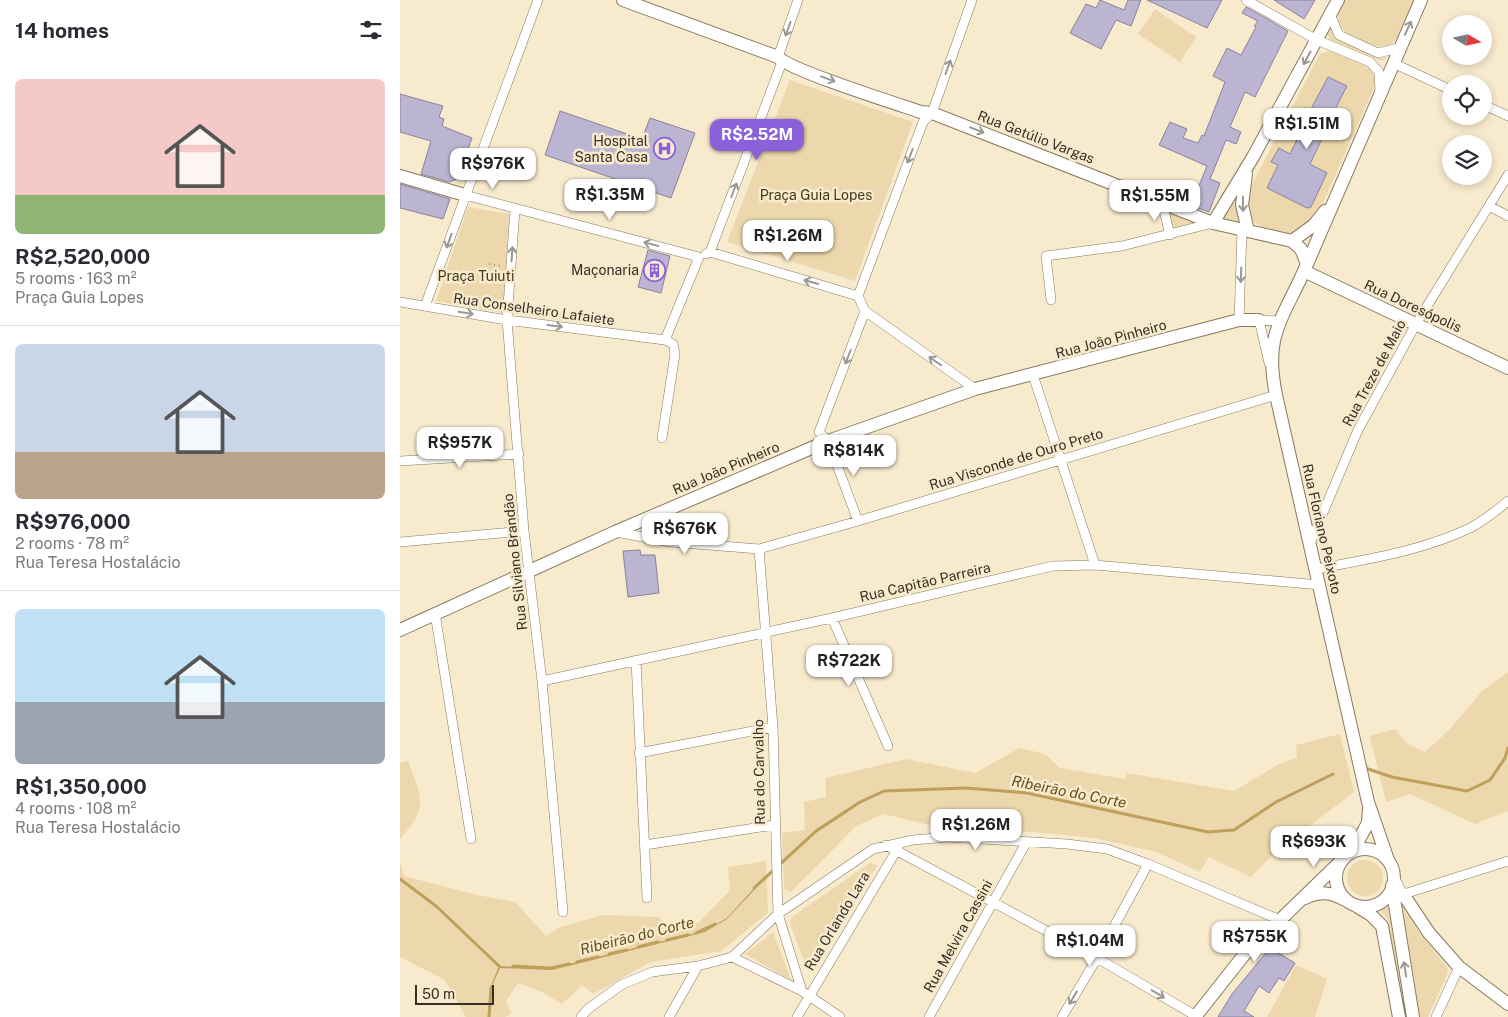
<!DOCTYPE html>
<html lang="en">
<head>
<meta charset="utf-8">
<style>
  body { margin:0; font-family:"Public Sans",sans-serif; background:#f2f2f3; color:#2b2b33; height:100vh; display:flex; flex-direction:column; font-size:19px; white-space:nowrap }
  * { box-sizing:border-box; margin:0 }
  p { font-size:16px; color:#7c7c81 }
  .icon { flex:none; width:28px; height:28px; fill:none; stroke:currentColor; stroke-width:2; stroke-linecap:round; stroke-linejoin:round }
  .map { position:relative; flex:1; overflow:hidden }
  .side { display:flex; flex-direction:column; background:#fff; width:400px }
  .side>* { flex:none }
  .needle { width:32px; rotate:99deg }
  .tools { position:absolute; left:1042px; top:15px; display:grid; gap:10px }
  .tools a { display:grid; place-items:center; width:50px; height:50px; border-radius:50%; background:#fff; box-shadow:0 2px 8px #0003; font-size:25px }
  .scale { position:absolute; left:15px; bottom:12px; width:79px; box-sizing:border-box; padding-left:5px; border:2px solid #353025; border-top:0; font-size:14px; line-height:18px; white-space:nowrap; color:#353025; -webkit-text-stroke:4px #f8eacd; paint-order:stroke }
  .price { position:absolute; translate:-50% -42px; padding:0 11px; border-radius:10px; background:#fff; color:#222; font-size:16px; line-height:32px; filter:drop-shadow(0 1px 2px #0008) }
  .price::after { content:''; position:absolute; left:50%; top:30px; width:15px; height:11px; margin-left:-8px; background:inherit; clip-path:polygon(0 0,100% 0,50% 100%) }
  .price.on { background:#8a61db; color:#fff }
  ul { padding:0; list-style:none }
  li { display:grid; align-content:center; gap:10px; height:265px; padding:0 15px }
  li+li { border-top:1px solid #e1e1e2 }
  li span { display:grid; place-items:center; height:155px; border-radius:8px; color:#555 }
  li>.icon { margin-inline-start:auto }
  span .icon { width:90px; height:90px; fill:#fffc; stroke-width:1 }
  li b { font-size:21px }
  h2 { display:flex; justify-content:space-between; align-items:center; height:60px; padding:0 15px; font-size:21px }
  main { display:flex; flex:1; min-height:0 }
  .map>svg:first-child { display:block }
  .green { fill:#ecd8ac }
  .water { fill:#be9f5c }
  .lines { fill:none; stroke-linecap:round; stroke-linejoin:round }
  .stream { stroke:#be9f5c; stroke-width:3 }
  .building { fill:#bcb5d2; stroke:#89829e }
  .street-casing { stroke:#867a5f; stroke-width:10 }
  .secondary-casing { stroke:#867a5f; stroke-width:14 }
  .path { stroke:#9d937e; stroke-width:2; stroke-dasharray:1 4; stroke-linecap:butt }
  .street { stroke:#fff; stroke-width:9 }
  .secondary { stroke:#fff; stroke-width:12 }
  .oneway { stroke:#9a9892 }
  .labels { text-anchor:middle; stroke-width:5; stroke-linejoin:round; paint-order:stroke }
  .street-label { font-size:14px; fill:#353025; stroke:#f8eacd }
  .poi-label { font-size:14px; fill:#353025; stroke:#f8eacd; text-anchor:end }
  .park-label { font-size:14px; fill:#46381a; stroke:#f8eacd }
  .water-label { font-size:15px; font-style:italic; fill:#65501c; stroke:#f8eacd }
</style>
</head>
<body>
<main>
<section class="side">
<h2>14 homes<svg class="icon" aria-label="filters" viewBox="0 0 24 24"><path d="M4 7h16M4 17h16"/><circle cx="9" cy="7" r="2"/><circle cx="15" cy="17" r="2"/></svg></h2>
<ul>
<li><span style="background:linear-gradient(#f6c9c9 75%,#8fb573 0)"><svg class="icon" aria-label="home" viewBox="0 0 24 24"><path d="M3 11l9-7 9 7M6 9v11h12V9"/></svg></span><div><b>R$2,520,000</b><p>5 rooms · 163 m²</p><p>Praça Guia Lopes</p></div></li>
<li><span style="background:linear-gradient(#c9d6e8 70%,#b9a48a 0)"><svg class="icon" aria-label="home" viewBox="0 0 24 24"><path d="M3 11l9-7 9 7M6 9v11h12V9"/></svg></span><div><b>R$976,000</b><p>2 rooms · 78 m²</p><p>Rua Teresa Hostalácio</p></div></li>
<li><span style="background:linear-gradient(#bfe0f5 60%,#9aa5b1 0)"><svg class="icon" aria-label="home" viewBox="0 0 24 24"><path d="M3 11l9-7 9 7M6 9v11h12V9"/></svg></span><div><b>R$1,350,000</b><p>4 rooms · 108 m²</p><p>Rua Teresa Hostalácio</p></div></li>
</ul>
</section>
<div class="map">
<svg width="1108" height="1017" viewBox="0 0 1108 1017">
  <rect width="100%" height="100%" fill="#f8eacd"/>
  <!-- green -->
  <path class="green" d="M946,0H1016L1000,35L989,47C978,48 947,38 941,27C939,24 939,19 938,15Z
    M755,9L796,37L780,62L738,34Z
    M931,28L936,38L980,57L987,58L981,61L930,40L925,31Z
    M930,51C948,58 974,62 976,83L916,219L894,234C858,229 838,224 853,182L920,54Z
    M390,80L513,122L455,281L327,242Z
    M839,189L842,223L824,219L825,213Z
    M68,207L109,214L103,313L36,301Z
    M768,210L794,219L796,225L772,231Z
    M1108,672V811L1075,824L1010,794L986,802L970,736L995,729L1006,743L1025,752L1050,729L1082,691Z
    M940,734L954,792L875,852L851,877L809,857L800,872L756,852L695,838L633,832L550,830L484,814L456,826L391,892L384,889L382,833L405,830L404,802L426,797V778L506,759L575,773L620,748L645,754L660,768L725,779L727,773L834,791L881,763L897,758L896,745Z
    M8,761C22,799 29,807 0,839V763Z
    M947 878a18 18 0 1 1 36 0a18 18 0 1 1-36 0Z
    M0,861L4,876L77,895L115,902L146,936L160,927L204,915L258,917L274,929L298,923L330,890L328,867L366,861L368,913L321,951L251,962L193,994L182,985L162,1004L142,992L118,983L106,1001L111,1013L105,1017H66L45,980L0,957Z
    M471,862L477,866L414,971H408L390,924L392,917Z
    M1002,905L1018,931L1048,969L1047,975L1028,1017H1020Z
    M988,907L1007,1017H1005L988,920L980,909Z
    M373,932L391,980L345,954Z
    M896,965L927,979L915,1017H867Z"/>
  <!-- water -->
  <path class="water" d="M1108,748L1106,758L1091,781L1067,792L992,777L969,767L942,770L876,802L834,830L808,833L627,793L566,788L484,792L461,803L417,832L357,887L327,919L305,932L152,970L100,968L91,988L89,1017L90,988L99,966L36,906L0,879L36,906L99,966L152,968L304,931L327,918L356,886L416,831L460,802L484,791L566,788L627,793L808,832L834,830L876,802L942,770L969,767L992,777L1067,791L1090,780L1105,758Z"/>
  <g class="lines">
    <!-- stream -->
    <path class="stream" d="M965,768L992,777L1067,791L1090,780L1105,758L1108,748
      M0,879L36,906L99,966
      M354,888L416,831L460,802L484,791L566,788L627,793L808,832L834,830L876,802L933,774
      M296,933L315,924
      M267,940L288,935
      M238,947L258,942
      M209,954L227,950
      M177,962L198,957
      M113,966L151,968L169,964
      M89,1017L91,988"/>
  </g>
  <!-- building -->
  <path class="building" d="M700,0L724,10L728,0H741L731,26L716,20L701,49L670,33L686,4L696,8Z
    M747,0H822L807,28Z
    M874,0H915L904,19Z
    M846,7L888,31L855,97L845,92L830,127L841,132L836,144L826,140L810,179L820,183L809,212L784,203L789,191L796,193L807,166L759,145L770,122L787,129L783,138L798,143L802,135L804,136L825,82L813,76L827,48L841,55L856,27L854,26L858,21L842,13Z
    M928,77L947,86L930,119L936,122L938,130L931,132L926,130L910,164L927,173L911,207L907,208L867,188L878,165L871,162L879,148L890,154L906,121L901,118L899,110L905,108L910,111Z
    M0,94L43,106L39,117L44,119L42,126L72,138L57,179L49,182L21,174L31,141L0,132Z
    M160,111L242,139L250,118L295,133L271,198L145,155Z
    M0,184L50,199L43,219L0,208Z
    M248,250L270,256L261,293L238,287Z
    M240,550L241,555H255L259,593L228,597L223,551Z
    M870,948L895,963L884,981L879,978L869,993L859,986L844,1011L854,1017H818L832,994Z"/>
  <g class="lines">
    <defs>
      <path id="street" d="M846,0L917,40L970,62L979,72L980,91
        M930,14L939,35L978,53L999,48
        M378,57L398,0
        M993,63L1051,90
        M1084,105L1108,116
        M65,195L299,257
        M762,203L770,235
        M1089,206L1108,216
        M115,209L107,320L124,531L142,681L163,912
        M310,252L382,62
        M306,254L310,252L458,296
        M458,296L523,122L532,113L572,0
        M458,296L465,311L575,389
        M651,300L646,256L722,246L813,223
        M0,302L107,320L265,340L273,344L275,354L262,438
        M25,306L138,0
        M839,320L842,230
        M265,340L299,257
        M869,363L859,320L879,321
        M633,375L695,565
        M0,461L119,454
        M458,521L428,441L419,432L465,311
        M215,532L271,542L359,549L458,521L876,395
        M911,541L958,430L1016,324L1108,175
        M0,542L124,531
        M359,549L373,727L378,914L402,991
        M917,569C968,559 1022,551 1070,528C1083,521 1096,511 1108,501
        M35,613L71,839
        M432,618L488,746
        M236,660L247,898
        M142,681L432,618L653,566L695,565L920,585
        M239,753L373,727
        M245,845L374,825
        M486,845L697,958L796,1016
        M994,877L1003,894
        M982,901L1108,861
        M332,957L402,991L440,1017
        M181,1017L188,1009L221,985L252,972L298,966L332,957L378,914L473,849L513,840L548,837L667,844L707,849L748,864L880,920
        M269,1017L298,966
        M397,1017L498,848
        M529,1017L626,843
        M662,1017L697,958L748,864
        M1036,1017L1059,967"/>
      <path id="secondary" d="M223,0L378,57C389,70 497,104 521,112L532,113L813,223L848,231
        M846,174L842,205L848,231L892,241L901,249L907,264
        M0,176L65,195
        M813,223L853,157L938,0
        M892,241L914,225L925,211
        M904,271L1108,368
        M0,630L215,532L428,441L575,389L839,320H859
        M936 878a29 29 0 1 1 58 0a29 29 0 1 1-58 0Z
        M952,852L968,823L969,808
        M988,860L968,802L876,395C864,336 881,322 904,271L1021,0
        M992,886L1013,1017
        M1003,894L1029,933L1059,967L1108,1004
        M905,898C920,891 931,892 945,900
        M958,907L971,915L982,926L999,1017
        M795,1017L844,955L944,858"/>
    </defs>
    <!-- street casing -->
    <use href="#street" class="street-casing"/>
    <!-- secondary casing -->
    <use href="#secondary" class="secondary-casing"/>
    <!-- path -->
    <path class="path" d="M89,264L102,266"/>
    <!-- street -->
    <use href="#street" class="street"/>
    <!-- secondary -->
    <use href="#secondary" class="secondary"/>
  </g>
  <!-- one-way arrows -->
  <defs><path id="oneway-shaft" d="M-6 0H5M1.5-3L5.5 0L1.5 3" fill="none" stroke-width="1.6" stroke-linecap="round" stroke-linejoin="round" transform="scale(1.25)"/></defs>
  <g class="oneway">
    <use href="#oneway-shaft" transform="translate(1008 28) rotate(-65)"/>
    <use href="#oneway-shaft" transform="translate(388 29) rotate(110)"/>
    <use href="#oneway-shaft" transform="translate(907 58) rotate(119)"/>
    <use href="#oneway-shaft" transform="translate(548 67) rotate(-70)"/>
    <use href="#oneway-shaft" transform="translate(428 79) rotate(20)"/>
    <use href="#oneway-shaft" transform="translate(577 130) rotate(21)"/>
    <use href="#oneway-shaft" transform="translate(510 156) rotate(111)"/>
    <use href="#oneway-shaft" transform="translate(334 190) rotate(-69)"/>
    <use href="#oneway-shaft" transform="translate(843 204) rotate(89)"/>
    <use href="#oneway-shaft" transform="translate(49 241) rotate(110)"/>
    <use href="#oneway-shaft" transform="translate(251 244) rotate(-165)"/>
    <use href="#oneway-shaft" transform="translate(112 254) rotate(-86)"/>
    <use href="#oneway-shaft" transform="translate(841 275) rotate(92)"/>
    <use href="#oneway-shaft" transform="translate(411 282) rotate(-164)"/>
    <use href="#oneway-shaft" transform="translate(66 313) rotate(10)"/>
    <use href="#oneway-shaft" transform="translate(155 326) rotate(7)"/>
    <use href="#oneway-shaft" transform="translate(448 357) rotate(111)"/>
    <use href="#oneway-shaft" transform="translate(535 361) rotate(-145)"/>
    <use href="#oneway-shaft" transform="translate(1005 969) rotate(-99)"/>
    <use href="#oneway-shaft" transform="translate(758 994) rotate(31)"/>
    <use href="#oneway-shaft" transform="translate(673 998) rotate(121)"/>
  </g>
  <!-- icons -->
  <defs>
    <symbol id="hospital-ring" viewBox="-11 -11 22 22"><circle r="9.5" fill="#f8eacd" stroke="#8a61db" stroke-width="1.5"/><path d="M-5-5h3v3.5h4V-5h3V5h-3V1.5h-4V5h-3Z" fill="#8a61db"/></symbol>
    <symbol id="building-ring" viewBox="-11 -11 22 22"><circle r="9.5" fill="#f8eacd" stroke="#8a61db" stroke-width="1.5"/><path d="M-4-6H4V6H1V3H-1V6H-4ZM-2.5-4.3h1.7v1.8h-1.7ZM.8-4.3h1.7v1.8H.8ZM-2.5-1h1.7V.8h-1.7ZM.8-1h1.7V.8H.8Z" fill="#8a61db"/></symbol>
  </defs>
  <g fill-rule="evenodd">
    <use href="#hospital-ring" x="252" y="136" width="25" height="25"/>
    <use href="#building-ring" x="242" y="258" width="25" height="25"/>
  </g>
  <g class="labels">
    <!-- street labels -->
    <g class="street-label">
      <text transform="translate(636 137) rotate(21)" y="5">Rua Getúlio Vargas</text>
      <text transform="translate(1013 306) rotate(25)" y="5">Rua Doresópolis</text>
      <text transform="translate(134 309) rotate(8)" y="5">Rua Conselheiro Lafaiete</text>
      <text transform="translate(711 339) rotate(-15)" y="5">Rua João Pinheiro</text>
      <text transform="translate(974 373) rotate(-62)" y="5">Rua Treze de Maio</text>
      <text transform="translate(616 459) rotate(-17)" y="5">Rua Visconde de Ouro Preto</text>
      <text transform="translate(326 468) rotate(-23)" y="5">Rua João Pinheiro</text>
      <text transform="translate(922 529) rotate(77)" y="5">Rua Floriano Peixoto</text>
      <text transform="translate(115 562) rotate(-96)" y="5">Rua Silviano Brandão</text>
      <text transform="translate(525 582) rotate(-13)" y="5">Rua Capitão Parreira</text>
      <text transform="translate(359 772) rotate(-91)" y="5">Rua do Carvalho</text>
      <text transform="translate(437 921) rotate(-59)" y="5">Rua Orlando Lara</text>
      <text transform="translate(558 936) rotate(-61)" y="5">Rua Melvira Cassini</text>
    </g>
    <!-- poi labels -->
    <g class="poi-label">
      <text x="248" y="146">Hospital<tspan x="248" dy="16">Santa Casa</tspan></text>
      <text x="239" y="275">Maçonaria</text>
    </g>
    <!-- park labels -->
    <g class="park-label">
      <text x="416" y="200">Praça Guia Lopes</text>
      <text x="76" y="281">Praça Tuiuti</text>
    </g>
    <!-- water labels -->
    <g class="water-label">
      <text transform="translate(669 792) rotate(11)" y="5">Ribeirão do Corte</text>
      <text transform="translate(237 936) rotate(-14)" y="5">Ribeirão do Corte</text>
    </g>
  </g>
</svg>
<div class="tools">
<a><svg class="needle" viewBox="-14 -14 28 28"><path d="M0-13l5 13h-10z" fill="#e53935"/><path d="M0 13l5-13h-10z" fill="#7c7c81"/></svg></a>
<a><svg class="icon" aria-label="locate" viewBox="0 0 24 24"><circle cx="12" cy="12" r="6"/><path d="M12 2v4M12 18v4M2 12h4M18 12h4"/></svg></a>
<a><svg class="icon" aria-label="layers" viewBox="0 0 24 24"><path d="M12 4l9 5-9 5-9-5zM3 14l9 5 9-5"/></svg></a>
</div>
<div class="scale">50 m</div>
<b class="price" style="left:907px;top:150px">R$1.51M</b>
<b class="price on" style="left:357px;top:161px">R$2.52M</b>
<b class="price" style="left:93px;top:190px">R$976K</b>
<b class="price" style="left:210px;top:221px">R$1.35M</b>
<b class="price" style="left:755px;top:222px">R$1.55M</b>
<b class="price" style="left:388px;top:262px">R$1.26M</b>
<b class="price" style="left:60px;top:469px">R$957K</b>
<b class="price" style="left:454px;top:477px">R$814K</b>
<b class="price" style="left:285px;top:555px">R$676K</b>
<b class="price" style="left:449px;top:687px">R$722K</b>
<b class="price" style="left:576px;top:851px">R$1.26M</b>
<b class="price" style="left:914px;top:868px">R$693K</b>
<b class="price" style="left:855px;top:963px">R$755K</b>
<b class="price" style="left:690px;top:967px">R$1.04M</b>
</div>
</main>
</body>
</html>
